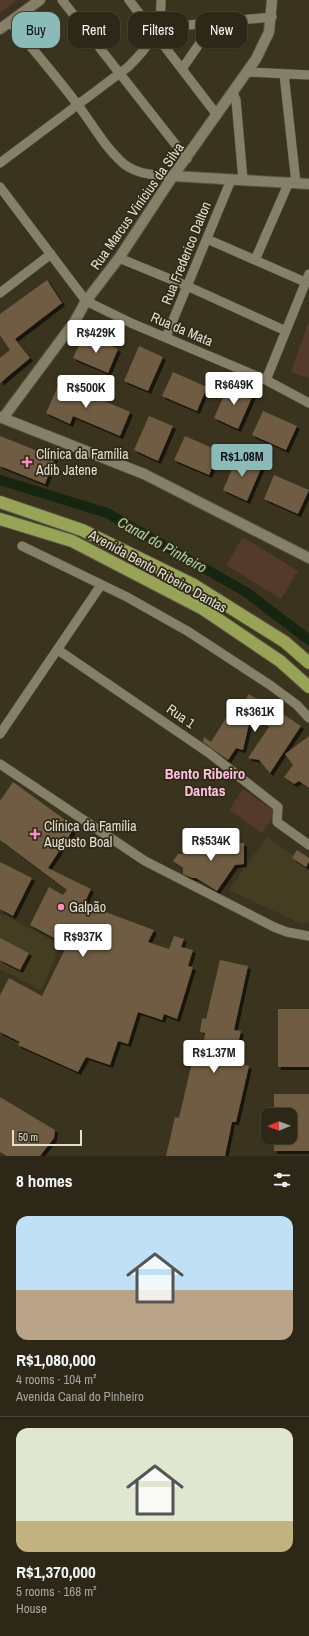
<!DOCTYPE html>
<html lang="en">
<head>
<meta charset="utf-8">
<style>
  body { margin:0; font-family:"Archivo Narrow",sans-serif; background:#383324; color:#f1f3f6; height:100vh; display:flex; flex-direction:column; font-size:15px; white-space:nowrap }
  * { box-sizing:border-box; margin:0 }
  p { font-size:13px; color:#a6a5a1 }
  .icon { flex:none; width:22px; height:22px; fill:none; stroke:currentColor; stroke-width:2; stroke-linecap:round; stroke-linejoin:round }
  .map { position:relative; height:1156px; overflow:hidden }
  .details { display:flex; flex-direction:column; background:#2c2717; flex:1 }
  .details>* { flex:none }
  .guide { position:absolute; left:12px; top:12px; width:285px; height:36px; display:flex; gap:8px }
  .needle { width:26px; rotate:269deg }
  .controls { position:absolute; left:261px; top:1108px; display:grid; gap:8px }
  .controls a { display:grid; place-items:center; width:36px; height:36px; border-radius:8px; background:#2c2717; box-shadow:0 1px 3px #0004,0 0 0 1px #484436; font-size:20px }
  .scale { position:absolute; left:12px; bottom:10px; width:70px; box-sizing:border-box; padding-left:4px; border:2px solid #e2dfd2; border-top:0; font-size:11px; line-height:14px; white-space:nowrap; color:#e2dfd2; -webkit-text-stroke:3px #302a16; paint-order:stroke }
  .price { position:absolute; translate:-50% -34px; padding:0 9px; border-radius:4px; background:#fff; color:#222; font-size:13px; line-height:26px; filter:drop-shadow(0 1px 2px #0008) }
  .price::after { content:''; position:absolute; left:50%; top:24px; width:12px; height:9px; margin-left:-6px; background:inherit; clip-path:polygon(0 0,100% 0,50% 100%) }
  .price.active { background:#8bbbb9; color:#111 }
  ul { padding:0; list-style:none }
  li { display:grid; align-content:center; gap:8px; height:212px; padding:0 16px }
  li+li { border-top:1px solid #484436 }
  li span { display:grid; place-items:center; height:124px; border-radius:12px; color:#555 }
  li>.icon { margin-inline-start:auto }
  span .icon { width:72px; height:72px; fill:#fffc; stroke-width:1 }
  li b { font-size:17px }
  h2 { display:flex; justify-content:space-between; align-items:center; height:48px; padding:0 16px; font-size:17px }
  .tag { padding:0 14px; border-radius:12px; background:#2c2717; box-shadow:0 1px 3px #0004,0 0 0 1px #484436; font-size:14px; line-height:36px }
  .tag.active { background:#8bbbb9; color:#111 }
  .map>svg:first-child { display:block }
  .built { fill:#453d21 }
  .green { fill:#543a2b }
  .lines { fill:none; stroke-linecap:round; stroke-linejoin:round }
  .canal { stroke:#15250f; stroke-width:10 }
  .building { fill:#6f5b42; filter:url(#shadow) }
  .minor-casing { stroke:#575340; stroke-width:10 }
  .tertiary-casing { stroke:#575340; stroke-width:12 }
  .motorway-casing { stroke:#575340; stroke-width:14 }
  .minor { stroke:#868069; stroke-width:9 }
  .tertiary { stroke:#868069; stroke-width:10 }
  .motorway { stroke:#97a357; stroke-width:12 }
  .poi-dot { fill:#fa8fc7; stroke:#302a16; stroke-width:1.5 }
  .labels { text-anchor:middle; stroke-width:3.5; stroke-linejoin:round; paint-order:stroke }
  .street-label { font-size:14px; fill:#e2dfd2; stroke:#302a16 }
  .poi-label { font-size:14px; fill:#e2dfd2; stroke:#302a16; text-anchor:start }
  .water-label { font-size:15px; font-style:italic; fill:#acd0a0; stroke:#302a16 }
  .neighbourhood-label { font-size:15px; font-weight:bold; fill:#fec0de; stroke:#302a16 }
</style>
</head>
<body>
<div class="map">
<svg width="309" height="1156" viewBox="0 0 309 1156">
  <defs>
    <filter id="shadow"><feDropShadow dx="3" dy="3" stdDeviation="0" flood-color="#0009"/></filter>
  </defs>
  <rect width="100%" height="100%" fill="#3a341f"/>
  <!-- built -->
  <path class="built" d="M267,837L309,866V922L302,924L229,890Z
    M0,913L61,945L41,990L0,969Z"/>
  <!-- green -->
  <path class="green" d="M0,0H17L0,13Z
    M309,321V378L291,372Z
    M243,537L298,571L281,599L226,565Z
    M243,789L276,812L262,833L229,810Z"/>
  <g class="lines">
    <!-- canal -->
    <path class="canal" d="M0,480L107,513L246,592L309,640"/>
  </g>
  <!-- building -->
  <path class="building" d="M47,280L62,303L15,339L30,358L0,383V358L10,350L0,335V314Z
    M84,334L118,349L108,373L73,358Z
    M139,346L163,357L148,391L124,381Z
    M173,372L207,387L197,411L162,396Z
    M61,379L85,390L84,392L130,412L120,436L73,416L70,424L46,413Z
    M229,384L253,395L238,429L214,418Z
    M263,411L297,426L286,450L252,435Z
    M149,416L173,426L158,461L134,450Z
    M0,436L55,458L45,484L0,466Z
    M185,436L219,451L209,475L174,460Z
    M238,455L262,466L247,501L223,490Z
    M274,475L309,490L298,514L264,499Z
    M249,694L255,698L263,700L271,705L269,713L278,719L283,714L301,726L270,773L259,760L248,758L269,727L251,715L243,750L236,748L228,760L203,742L204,737L211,742L235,704L242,705Z
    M309,736V788L299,781L294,784L284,777L293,765L285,754Z
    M13,782L75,827L48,868L91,889L84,904L154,930L148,942L169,949L174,936L184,939L181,947L193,950L188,966L193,967L177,1019L164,1014L162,1020L138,1012L128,1044L118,1041L110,1065L86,1057L78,1072L18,1045L20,1042L0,1032V995L9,978L42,996L67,945L30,925L49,887L63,895L67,890L0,840V801Z
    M189,843H244V864L235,865L217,891L196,878H192L183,874V868L173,861L178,854H182Z
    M297,850L309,858V862L306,867L292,858Z
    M0,862L32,878L13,916L0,909Z
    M0,938L29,953L20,970L0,960Z
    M220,960L248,966L234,1030L241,1031L234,1062L249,1066L236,1122H232L225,1156H166L175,1117L179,1118L194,1053L202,1055L205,1033L200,1032L202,1018L206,1019Z
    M278,1009H309V1067H278Z
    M274,1094H309V1151H274V1137H290V1115H274Z
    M0,1097L55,1130L54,1138L40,1156H6L0,1152Z"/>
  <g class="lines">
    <defs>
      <path id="minor" d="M62,0L187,159
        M129,0L217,115
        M10,22C33,49 56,76 77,104C92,123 105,148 124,164C138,175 157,175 173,176
        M157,28L272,17
        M182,69L215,21
        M247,72L309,75
        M284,74L296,183
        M233,93L236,100L243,180
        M0,163L128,67C148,48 162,28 161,0
        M0,187L86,301L131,323L266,380L309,403
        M207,239L305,282
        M119,258L187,286L286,331
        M255,260L289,182
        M0,293L51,254
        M166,337L231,180
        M266,380L309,274
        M22,546L127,597L189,632L270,685L297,705L309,718
        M58,650L209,753L278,807L277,822L309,845
        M0,734L101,585
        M0,764L145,861L274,927L287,932L309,936"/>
      <path id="tertiary" d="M0,29L40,0
        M173,176L309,184
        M0,417L144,474L309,558
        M3,418L75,321L86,301L119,258L173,176L256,59L269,32L272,0"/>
      <path id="motorway" d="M0,502L82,530L194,585L285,642L309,663
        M0,519L72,541L203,609L280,661L309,687"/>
    </defs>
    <!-- minor casing -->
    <use href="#minor" class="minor-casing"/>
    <!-- tertiary casing -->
    <use href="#tertiary" class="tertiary-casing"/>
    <!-- motorway casing -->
    <use href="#motorway" class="motorway-casing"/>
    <!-- minor -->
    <use href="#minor" class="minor"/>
    <!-- tertiary -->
    <use href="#tertiary" class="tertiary"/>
    <!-- motorway -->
    <use href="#motorway" class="motorway"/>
  </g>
  <!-- markers -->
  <g class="poi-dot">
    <path d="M25 456h4v4h4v4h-4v4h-4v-4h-4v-4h4z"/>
    <path d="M33 828h4v4h4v4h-4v4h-4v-4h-4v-4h4z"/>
    <circle cx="61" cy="907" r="4"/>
  </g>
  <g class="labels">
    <!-- street labels -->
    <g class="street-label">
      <text transform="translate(137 206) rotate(-55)" y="5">Rua Marcus Vinícius da Silva</text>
      <text transform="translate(186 253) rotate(-68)" y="5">Rua Frederico Dalton</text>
      <text transform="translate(182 329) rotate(23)" y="5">Rua da Mata</text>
      <text transform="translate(158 571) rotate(29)" y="5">Avenida Bento Ribeiro Dantas</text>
      <text transform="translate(181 716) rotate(35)" y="5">Rua 1</text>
    </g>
    <!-- poi labels -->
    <g class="poi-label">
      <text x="36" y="459">Clínica da Família<tspan x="36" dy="16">Adib Jatene</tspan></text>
      <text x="44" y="831">Clínica da Família<tspan x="44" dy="16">Augusto Boal</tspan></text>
      <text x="69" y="912">Galpão</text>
    </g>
    <!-- water labels -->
    <g class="water-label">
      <text transform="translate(162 545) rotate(29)" y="5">Canal do Pinheiro</text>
    </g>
    <!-- neighbourhood labels -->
    <g class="neighbourhood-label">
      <text x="205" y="779">Bento Ribeiro<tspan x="205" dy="17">Dantas</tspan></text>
    </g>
  </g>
</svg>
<div class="controls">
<a><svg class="needle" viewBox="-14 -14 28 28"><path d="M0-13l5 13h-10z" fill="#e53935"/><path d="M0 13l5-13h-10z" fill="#a6a5a1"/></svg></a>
</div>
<div class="scale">50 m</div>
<b class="price" style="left:96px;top:354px">R$429K</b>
<b class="price" style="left:234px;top:406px">R$649K</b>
<b class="price" style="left:86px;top:409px">R$500K</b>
<b class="price active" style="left:242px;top:478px">R$1.08M</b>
<b class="price" style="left:255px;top:733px">R$361K</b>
<b class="price" style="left:211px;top:862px">R$534K</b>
<b class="price" style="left:83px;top:958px">R$937K</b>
<b class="price" style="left:214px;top:1074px">R$1.37M</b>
<div class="guide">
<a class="tag active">Buy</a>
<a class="tag">Rent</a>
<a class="tag">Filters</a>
<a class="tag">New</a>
</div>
</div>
<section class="details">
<h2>8 homes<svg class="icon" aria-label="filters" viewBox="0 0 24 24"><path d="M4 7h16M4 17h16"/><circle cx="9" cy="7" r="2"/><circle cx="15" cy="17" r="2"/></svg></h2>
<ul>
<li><span style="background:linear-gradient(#bfe0f5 60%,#b9a48a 0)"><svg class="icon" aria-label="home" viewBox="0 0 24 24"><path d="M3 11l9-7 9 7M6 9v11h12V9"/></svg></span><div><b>R$1,080,000</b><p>4 rooms · 104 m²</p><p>Avenida Canal do Pinheiro</p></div></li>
<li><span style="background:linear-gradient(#dfe7d0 75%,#c2b280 0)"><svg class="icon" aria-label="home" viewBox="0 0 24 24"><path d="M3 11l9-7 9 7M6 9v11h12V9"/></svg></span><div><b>R$1,370,000</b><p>5 rooms · 168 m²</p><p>House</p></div></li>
</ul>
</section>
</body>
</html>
